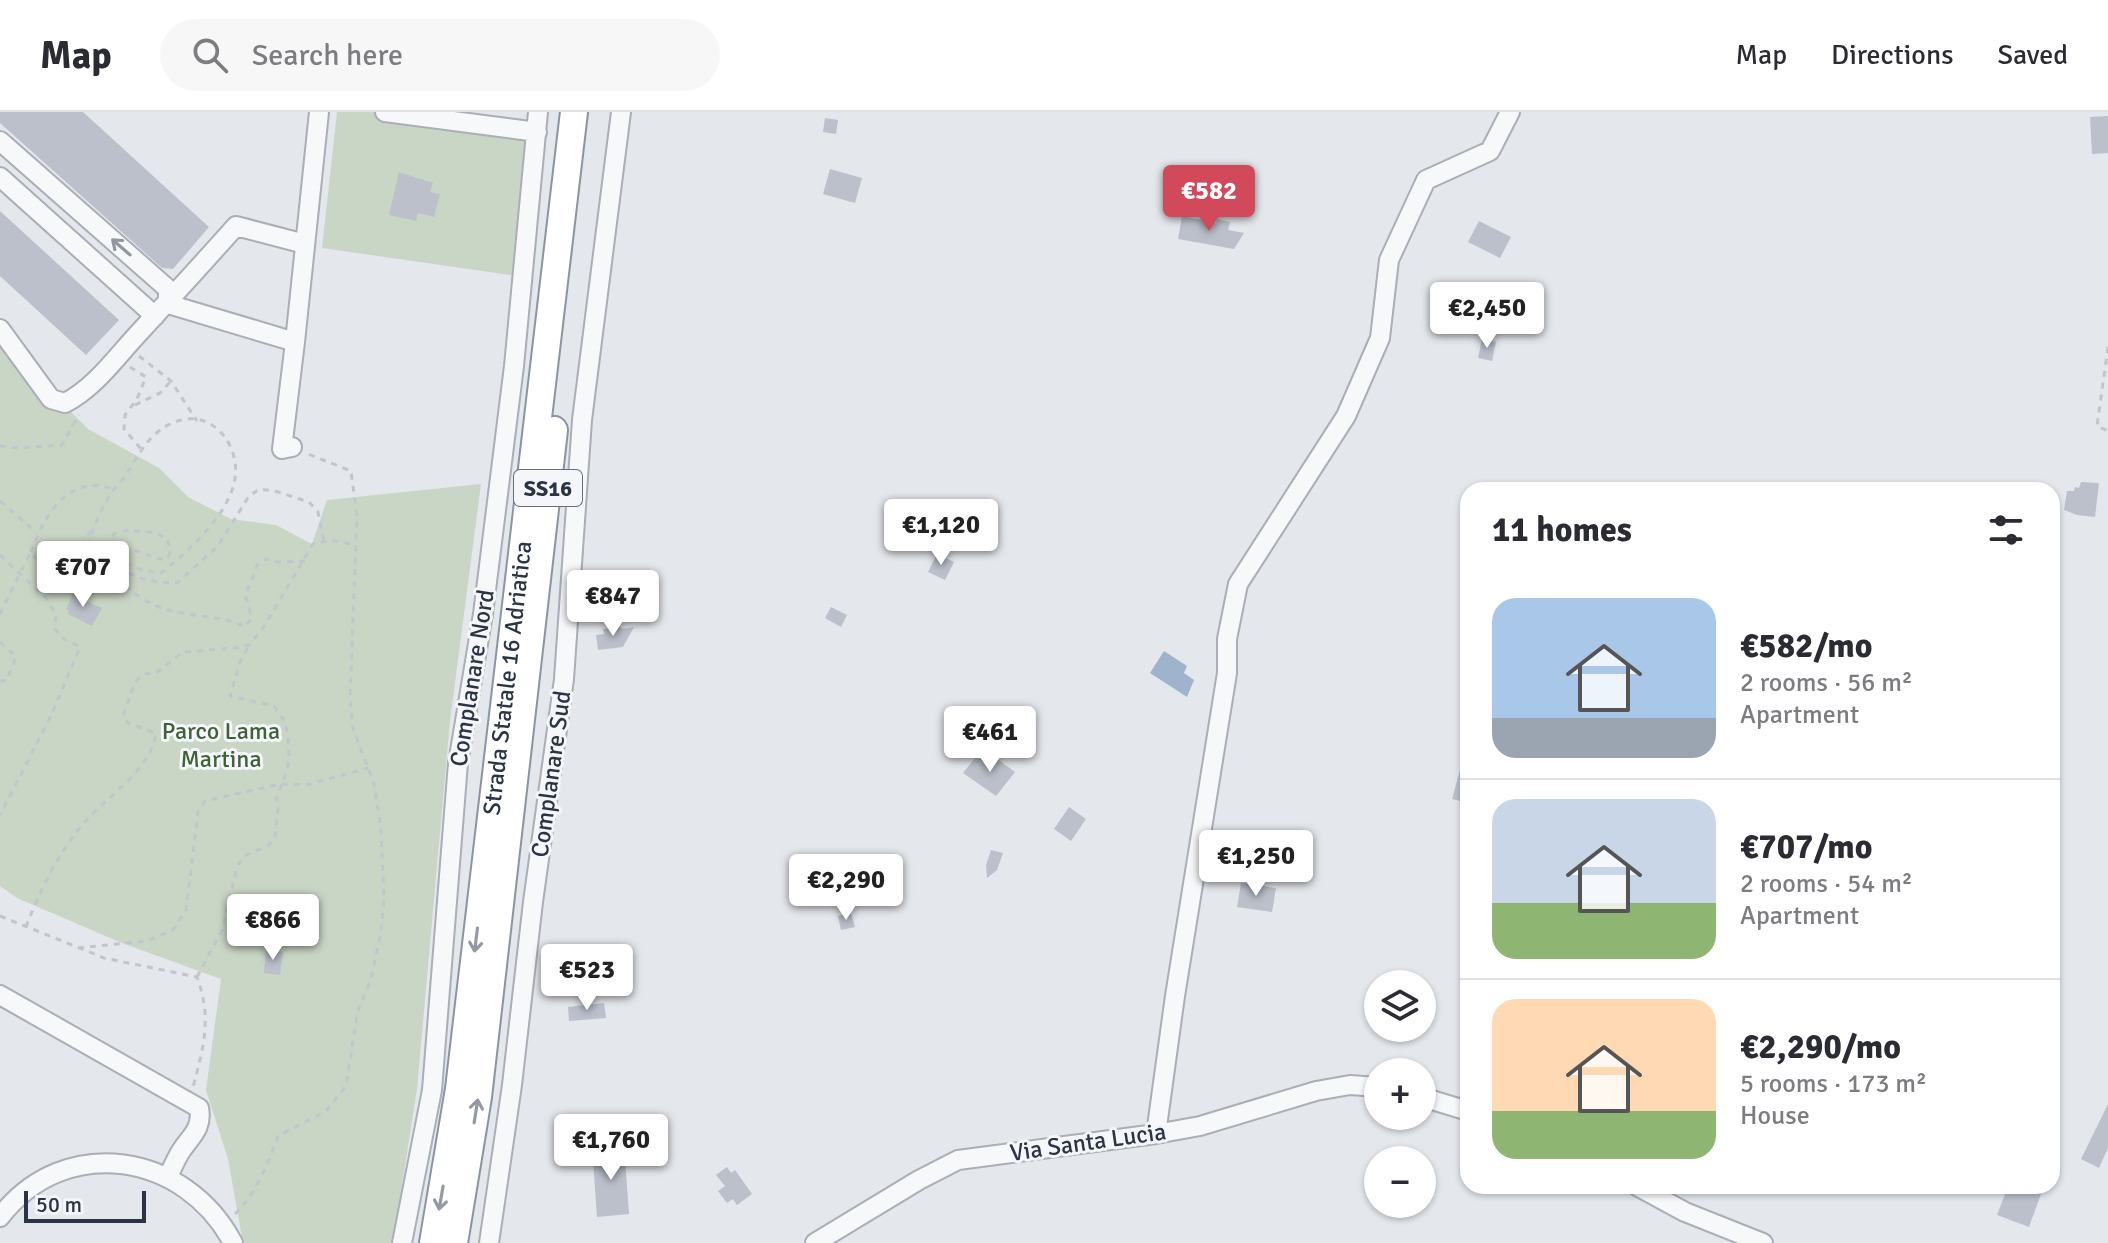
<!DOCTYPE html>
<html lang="en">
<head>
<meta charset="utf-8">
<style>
  body { margin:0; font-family:Signika,sans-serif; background:#f7f7f7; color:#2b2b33; height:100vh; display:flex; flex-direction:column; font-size:30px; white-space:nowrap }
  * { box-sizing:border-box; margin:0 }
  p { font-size:26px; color:#7c7c81 }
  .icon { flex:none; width:44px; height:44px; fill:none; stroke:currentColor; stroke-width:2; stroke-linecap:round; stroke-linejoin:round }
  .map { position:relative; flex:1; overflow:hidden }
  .side { position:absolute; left:1460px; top:370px; width:600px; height:712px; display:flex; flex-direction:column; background:#fff; border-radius:24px; box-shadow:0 2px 6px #0004 }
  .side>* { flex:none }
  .tools { position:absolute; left:1364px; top:858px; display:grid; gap:16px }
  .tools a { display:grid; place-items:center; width:72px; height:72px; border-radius:50%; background:#fff; box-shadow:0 2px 6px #0004; font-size:40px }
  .scale { position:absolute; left:24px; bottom:20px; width:122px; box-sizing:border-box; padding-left:8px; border:4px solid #2b3445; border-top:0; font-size:22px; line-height:28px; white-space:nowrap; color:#2b3445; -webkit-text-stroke:6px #f4f6f9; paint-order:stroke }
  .price { position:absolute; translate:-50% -68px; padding:0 18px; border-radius:8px; background:#fff; color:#222; font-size:26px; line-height:52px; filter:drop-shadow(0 2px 4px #0008) }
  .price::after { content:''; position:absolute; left:50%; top:48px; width:24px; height:18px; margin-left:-12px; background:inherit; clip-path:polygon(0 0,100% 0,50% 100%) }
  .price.on { background:#d1495b; color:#fff }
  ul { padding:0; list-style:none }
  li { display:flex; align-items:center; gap:24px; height:200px; padding:0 32px }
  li+li { border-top:2px solid #e1e1e2 }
  li span { display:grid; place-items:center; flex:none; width:224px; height:160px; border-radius:24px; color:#555 }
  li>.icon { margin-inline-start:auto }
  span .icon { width:96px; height:96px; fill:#fffc; stroke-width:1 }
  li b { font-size:34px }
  h2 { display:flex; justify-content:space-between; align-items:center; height:96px; padding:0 32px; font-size:34px }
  header { display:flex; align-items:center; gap:48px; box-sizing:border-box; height:112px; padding:0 40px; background:#fff; border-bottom:2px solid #e1e1e2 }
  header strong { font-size:38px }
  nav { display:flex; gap:44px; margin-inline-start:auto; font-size:28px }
  .search { width:560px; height:72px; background:#f7f7f7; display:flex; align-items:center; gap:20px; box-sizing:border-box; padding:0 28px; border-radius:44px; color:#7c7c81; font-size:30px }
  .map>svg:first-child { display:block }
  .green { fill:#c9d6c5 }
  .water { fill:#9fb4cc }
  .building { fill:#bbc0ca }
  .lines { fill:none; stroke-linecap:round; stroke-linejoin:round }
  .minor-casing { stroke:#a9aeb7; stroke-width:22 }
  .highway-casing { stroke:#8b94a3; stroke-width:30 }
  .path { stroke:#c2c5cb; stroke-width:3; stroke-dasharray:6 6; stroke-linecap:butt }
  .minor { stroke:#f7f8fa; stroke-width:18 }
  .highway { stroke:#fff; stroke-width:26 }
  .oneway { stroke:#9196a0 }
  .oneway2 { stroke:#959aa2 }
  .labels { text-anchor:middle; stroke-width:6; stroke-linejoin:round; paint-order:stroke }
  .shield { fill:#f4f6f9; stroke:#676e7b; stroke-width:2 }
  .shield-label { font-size:22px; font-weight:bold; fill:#2b3445 }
  .street-label { font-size:24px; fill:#2b3445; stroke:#f4f6f9 }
  .park-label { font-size:24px; fill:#3f6138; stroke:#f4f6f9 }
</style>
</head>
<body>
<header>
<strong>Map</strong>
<div class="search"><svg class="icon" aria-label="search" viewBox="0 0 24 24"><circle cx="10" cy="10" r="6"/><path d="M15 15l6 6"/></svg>Search here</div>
<nav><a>Map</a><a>Directions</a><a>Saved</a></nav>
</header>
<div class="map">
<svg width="2108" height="1131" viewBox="0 0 2108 1131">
  <rect width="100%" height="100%" fill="#e4e7ec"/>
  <!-- green -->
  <path class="green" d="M337,0H382L532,17L517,164L322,136Z
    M0,229L88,317L159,356L188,385L231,407L276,413L312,432L327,388L481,372L450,609L417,977L393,1131H243L228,1047L206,978L221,867L122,831L17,786L0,774Z"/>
  <!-- water -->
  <path class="water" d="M1164,539L1187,554L1184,561L1194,568L1187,585L1150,561Z"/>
  <!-- building -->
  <path class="building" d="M0,0H83L209,115L173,157L162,156L0,11Z
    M2108,4V41L2092,42L2090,5Z
    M825,6L838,8L836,22L823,20Z
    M830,57L862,66L855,91L823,82Z
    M399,60L433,71L430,80L440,82L434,105L418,101L416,109L389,103Z
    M0,99L119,208L86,243L0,164Z
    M1182,104L1216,111L1217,107L1230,110L1228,118L1244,121L1234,137L1178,127Z
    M1479,109L1511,125L1500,146L1468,130Z
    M1482,227L1496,230L1492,249L1478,246Z
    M2081,370L2099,371L2095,405L2077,403L2064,398L2067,379H2074L2075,375L2079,376Z
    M937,442L954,450L945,468L928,460Z
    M75,478L89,484L86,489L102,496L92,514L68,502L69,498L66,497Z
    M831,495L847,503L841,515L825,506Z
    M621,515L622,517L634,515L623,535L598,538L596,523L604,522L603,517Z
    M992,643L1015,660L996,684L963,661L975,646L988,647Z
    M1464,644L1468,645V691L1452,687Z
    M1069,695L1086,707L1071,729L1054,717Z
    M991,738L1003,741L997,758L987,766L986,753Z
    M1241,771L1276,776L1272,800L1237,795Z
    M851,801L855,815L841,818L838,804Z
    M266,838L283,840L280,863L264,861Z
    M604,891L606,906L569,909L568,895Z
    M2108,992V1036L2099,1056L2081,1047Z
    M624,1033L629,1102L597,1105L593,1048L602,1037Z
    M727,1055L731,1061L735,1058L752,1082L737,1093L733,1087L727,1091L718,1079L725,1074L716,1063Z
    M2008,1074H2044L2029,1115L1997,1103Z"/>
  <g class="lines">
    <defs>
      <path id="minor" d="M385,0L537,20
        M0,29L168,177V192
        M0,65L155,204
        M168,192L295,230L319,0
        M0,217L51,287L65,291C94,276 114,248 136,224C170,187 203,151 236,114L305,132
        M292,335L282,337L295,230
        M0,883L199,996C203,1016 191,1024 181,1039C176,1047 172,1056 168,1065
        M1422,985L1468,999
        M1156,1022L1175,884L1227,561V527L1238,472L1346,304L1380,226L1389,148L1426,68L1490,39L1510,0
        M1637,1074L1685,1100L1763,1131
        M0,1105C65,1020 186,1041 233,1131
        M402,1131L432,978L458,651L483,502L514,254L538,0
        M489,1131L512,973L533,790L564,567L582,308L621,0
        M815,1131L919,1068L958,1048L1156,1022L1200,1014L1316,979L1350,973L1378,975"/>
      <g id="highway">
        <path id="s1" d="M433,1131L459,977L574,0"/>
        <path d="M454,1131L478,985L554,318"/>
      </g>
    </defs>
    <!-- minor casing -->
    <use href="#minor" class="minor-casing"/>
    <!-- highway casing -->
    <use href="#highway" class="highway-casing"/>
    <!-- path -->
    <path class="path" d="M2108,235L2097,314L2108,319
      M139,244L171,269L197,309
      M130,255L146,265L137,287L125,303L124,317L141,337
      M135,293L160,281L171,269
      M0,334L19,336L62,333L79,303
      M0,389L37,421
      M31,440C44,403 69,361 114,377
      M0,443L47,487L56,503L55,517L61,525L80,535L51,604L0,703
      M305,449L278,450L266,447L258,452L245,484L249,492L251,507L245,515C218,502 193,506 165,497C137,489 103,458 89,433C94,413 102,394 114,377C118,372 123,368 126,363C139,342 150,319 175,310C213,295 243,336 234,371C227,404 187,441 161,461L142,458L121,449L120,439C138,433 150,449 167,447L171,439L167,427L157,421L129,418L115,421L101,439C121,463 147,471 177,471L218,434L249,384L260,377L275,379L309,390L318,400L324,429
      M0,502L30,441L55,462H66L92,416
      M0,530L16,545L7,568L0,569
      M0,804L104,846L197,865C212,906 204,934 193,975
      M26,815C39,780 59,740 83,712C107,684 151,658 156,621L128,611L123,604L135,570L143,562L156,561L183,540L235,536L249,533L263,516L313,432L330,428L355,433
      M78,836L147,829L173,818L186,798L198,700L205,689L280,672L306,673L368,656
      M197,865L222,818L237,755L244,744L269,733L275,725L278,696L276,687L287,659L289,645L288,622L283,607L274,594L230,584L240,550L249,533
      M235,1102C254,1085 270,1048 278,1024L326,999L346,974L358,898L371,867L381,820L384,787L381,716L374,672L353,616L350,586L357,405L351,359L308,342"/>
    <!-- minor -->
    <use href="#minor" class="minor"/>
    <!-- highway -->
    <use href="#highway" class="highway"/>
  </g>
  <!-- one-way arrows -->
  <defs><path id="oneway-shaft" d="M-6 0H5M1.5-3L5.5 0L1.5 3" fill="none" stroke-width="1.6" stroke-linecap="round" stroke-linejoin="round" transform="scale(2)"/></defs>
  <use class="oneway" href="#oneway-shaft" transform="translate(121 135) rotate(-139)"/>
  <g class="oneway2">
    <use href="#oneway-shaft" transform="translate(476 828) rotate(97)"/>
    <use href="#oneway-shaft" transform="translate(476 999) rotate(-81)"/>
    <use href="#oneway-shaft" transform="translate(441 1086) rotate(100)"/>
  </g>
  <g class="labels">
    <!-- shield labels -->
    <rect class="shield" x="514" y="358" width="68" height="36" rx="6"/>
    <g class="shield-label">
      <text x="548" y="384">SS16</text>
    </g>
    <!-- street labels -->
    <g class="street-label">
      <text transform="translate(472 566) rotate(-81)" y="8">Complanare Nord</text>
      <text dy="8" stroke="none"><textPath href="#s1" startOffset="570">Strada Statale 16 Adriatica</textPath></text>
      <text transform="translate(551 662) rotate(-82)" y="8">Complanare Sud</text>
      <text transform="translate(1088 1030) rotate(-8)" y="8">Via Santa Lucia</text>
    </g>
    <!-- park labels -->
    <g class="park-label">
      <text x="221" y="627">Parco Lama<tspan x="221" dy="28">Martina</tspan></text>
    </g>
  </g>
</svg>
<div class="tools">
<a><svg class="icon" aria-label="layers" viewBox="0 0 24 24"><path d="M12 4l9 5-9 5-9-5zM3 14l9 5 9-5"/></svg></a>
<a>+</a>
<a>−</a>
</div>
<div class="scale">50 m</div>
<b class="price on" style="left:1209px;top:121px">€582</b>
<b class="price" style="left:1487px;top:238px">€2,450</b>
<b class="price" style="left:941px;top:455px">€1,120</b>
<b class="price" style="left:83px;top:497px">€707</b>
<b class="price" style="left:613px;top:526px">€847</b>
<b class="price" style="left:990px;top:662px">€461</b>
<b class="price" style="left:1256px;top:786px">€1,250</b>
<b class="price" style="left:846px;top:810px">€2,290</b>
<b class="price" style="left:273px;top:850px">€866</b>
<b class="price" style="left:587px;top:900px">€523</b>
<b class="price" style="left:611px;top:1070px">€1,760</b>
<section class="side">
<h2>11 homes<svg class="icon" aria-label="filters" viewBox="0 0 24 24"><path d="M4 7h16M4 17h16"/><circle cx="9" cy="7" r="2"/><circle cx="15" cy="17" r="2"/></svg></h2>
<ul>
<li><span style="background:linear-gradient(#a9c7e8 75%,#9aa5b1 0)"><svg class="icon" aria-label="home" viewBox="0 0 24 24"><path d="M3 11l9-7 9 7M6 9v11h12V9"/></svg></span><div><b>€582/mo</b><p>2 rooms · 56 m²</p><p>Apartment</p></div></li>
<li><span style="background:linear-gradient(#c9d6e8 65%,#8fb573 0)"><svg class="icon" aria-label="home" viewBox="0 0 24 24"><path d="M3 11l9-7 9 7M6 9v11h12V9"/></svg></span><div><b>€707/mo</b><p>2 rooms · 54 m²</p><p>Apartment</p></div></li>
<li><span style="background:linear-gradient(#ffd9b3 70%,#8fb573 0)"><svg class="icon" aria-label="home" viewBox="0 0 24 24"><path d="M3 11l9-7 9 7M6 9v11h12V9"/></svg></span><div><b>€2,290/mo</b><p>5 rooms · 173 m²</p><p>House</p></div></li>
</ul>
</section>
</div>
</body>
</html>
